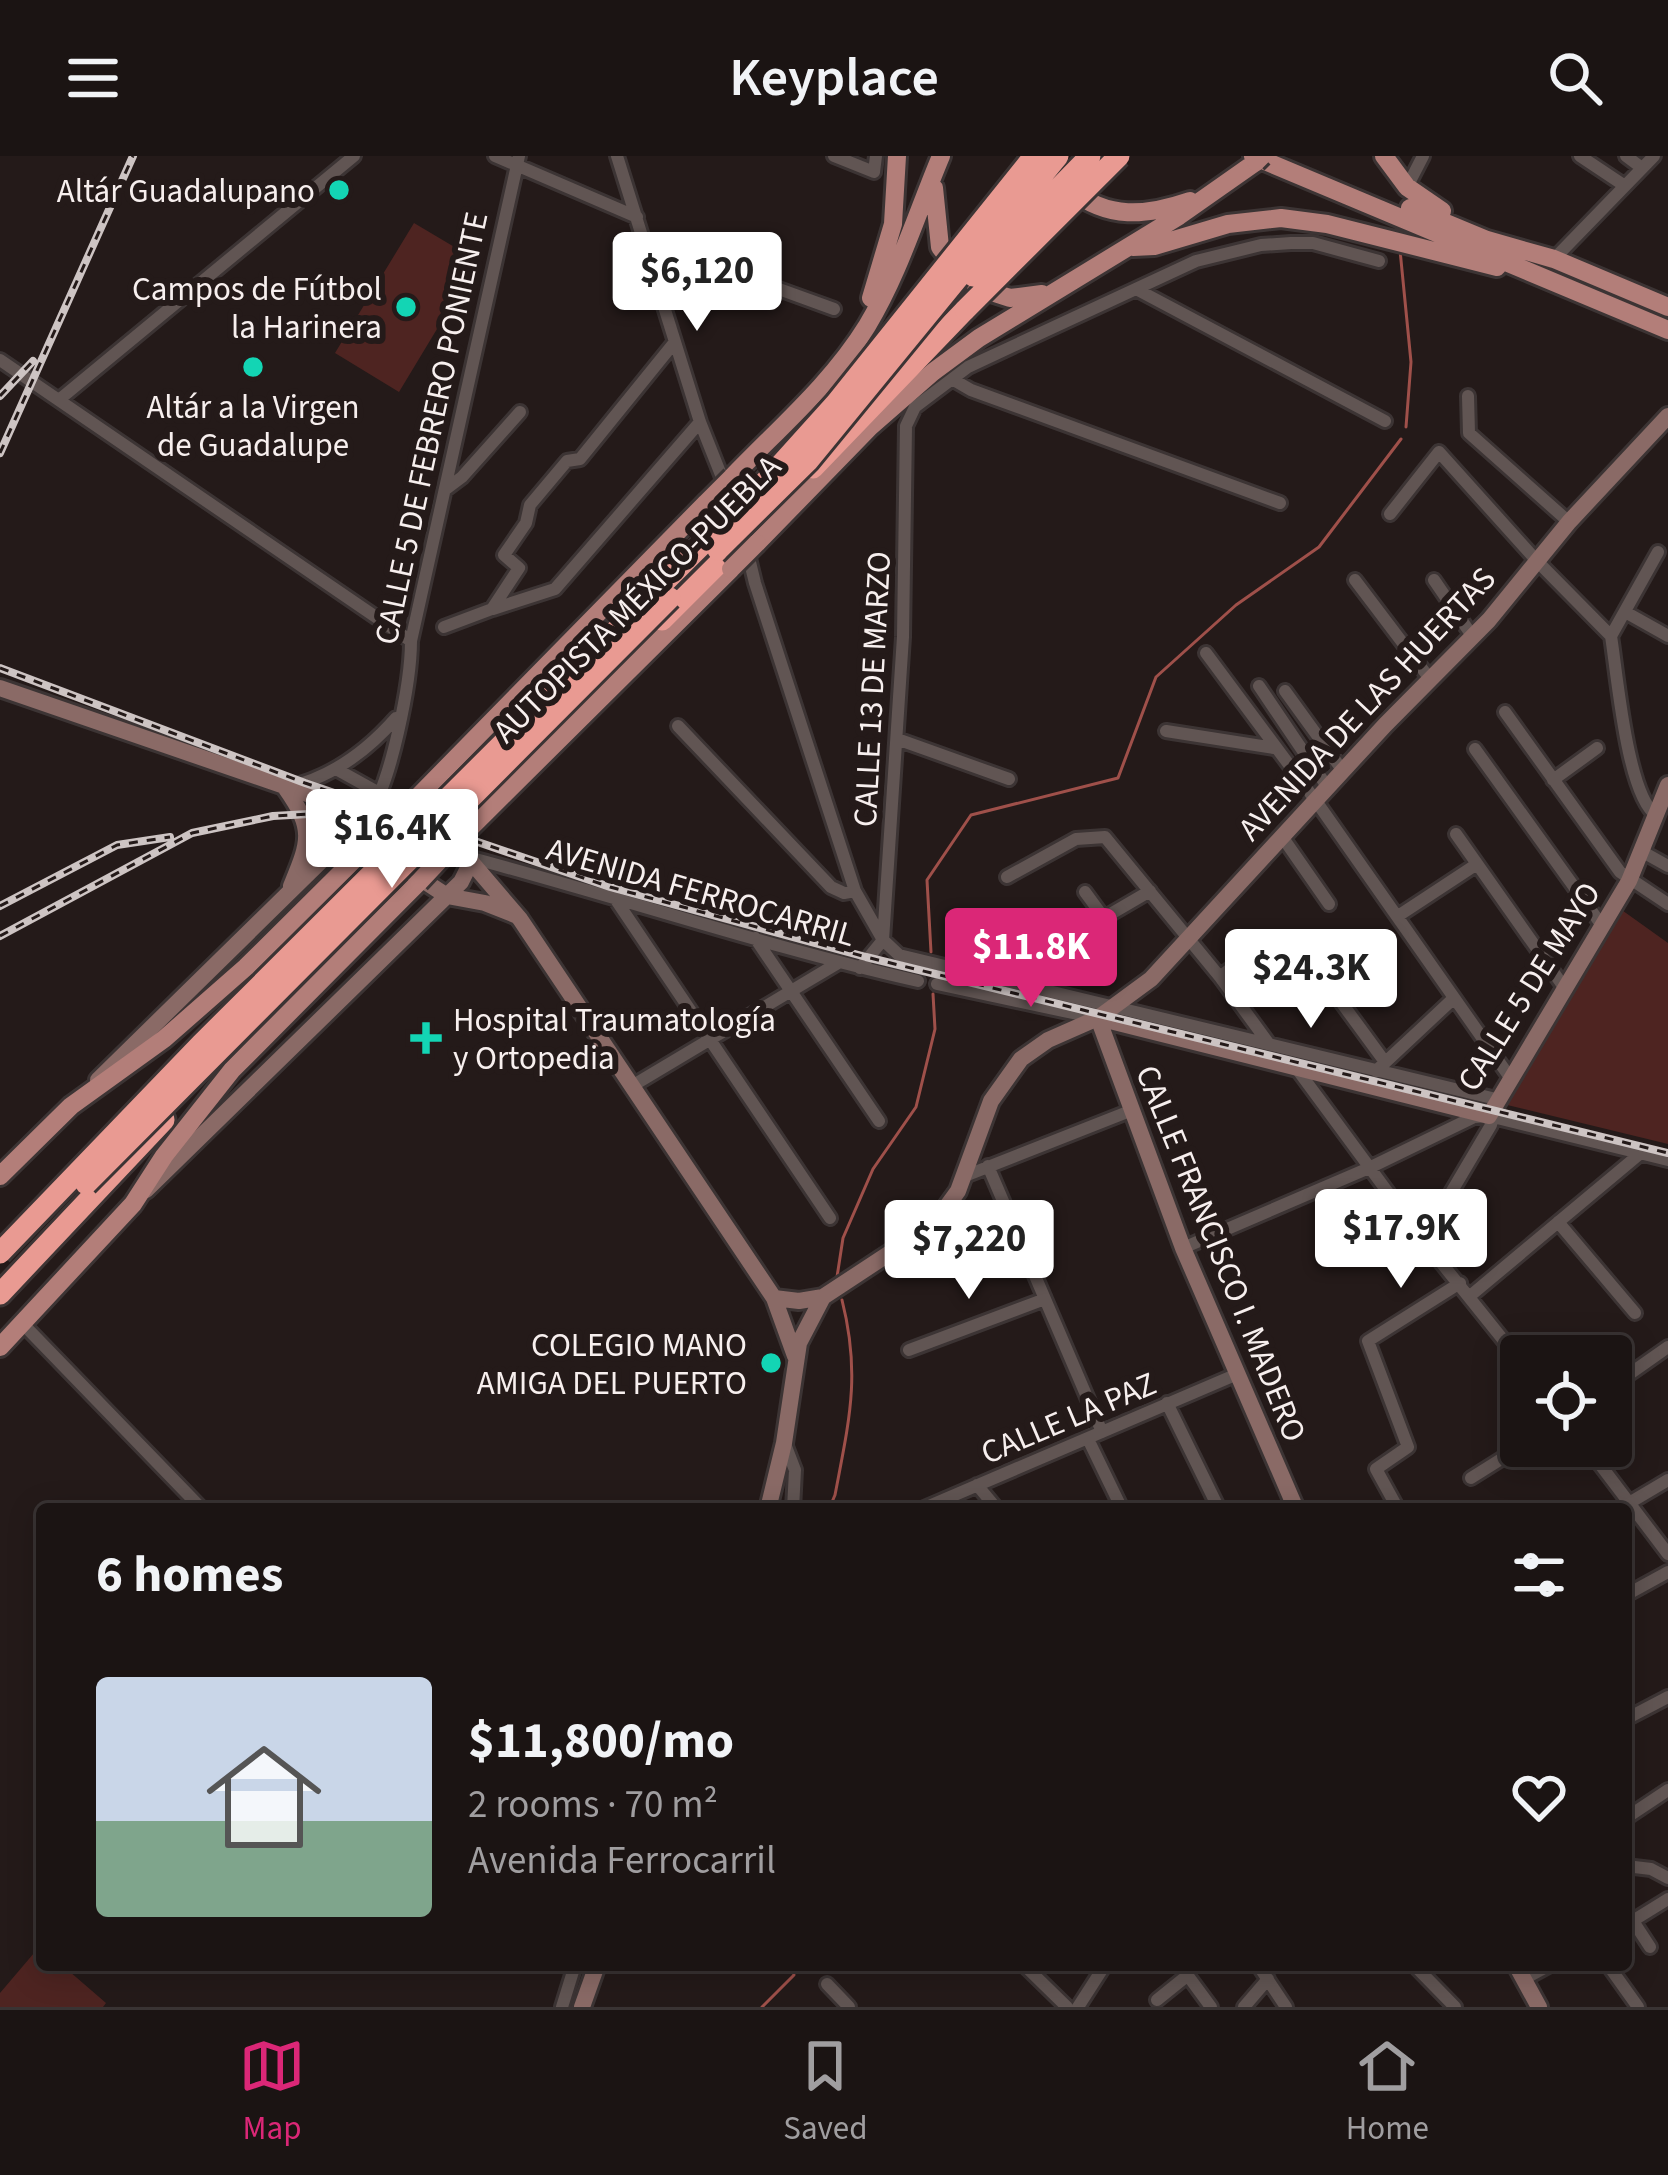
<!DOCTYPE html>
<html lang="en">
<head>
<meta charset="utf-8">
<style>
  body { margin:0; font-family:"Source Sans 3",sans-serif; background:#241d1c; color:#f1f3f6; height:100vh; display:flex; flex-direction:column; font-size:45px; white-space:nowrap }
  * { box-sizing:border-box; margin:0 }
  p { font-size:39px; color:#a09ea0 }
  .icon { flex:none; width:66px; height:66px; fill:none; stroke:currentColor; stroke-width:2; stroke-linecap:round; stroke-linejoin:round }
  .map { position:relative; flex:1; overflow:hidden }
  .drawer { position:absolute; left:36px; top:1347px; width:1596px; height:468px; display:flex; flex-direction:column; background:#1b1413; border-radius:12px; box-shadow:0 6px 30px #0003,0 0 0 3px #393333 }
  .drawer>* { flex:none }
  .fabs { position:absolute; left:1500px; top:1179px; display:grid; gap:24px }
  .fabs a { display:grid; place-items:center; width:132px; height:132px; border-radius:12px; background:#1b1413; box-shadow:0 6px 30px #0003,0 0 0 3px #393333; font-size:60px }
  .price { position:absolute; translate:-50% -102px; padding:0 27px; border-radius:12px; background:#fff; color:#222; font-size:39px; line-height:78px; filter:drop-shadow(0 3px 6px #0008) }
  .price::after { content:''; position:absolute; left:50%; top:72px; width:36px; height:27px; margin-left:-18px; background:inherit; clip-path:polygon(0 0,100% 0,50% 100%) }
  .price.active { background:#db2777; color:#fff }
  ul { padding:0; list-style:none }
  li { display:flex; align-items:center; gap:36px; height:300px; padding:0 60px }
  li span { display:grid; place-items:center; flex:none; width:336px; height:240px; border-radius:12px; color:#555 }
  li>.icon { margin-inline-start:auto }
  span .icon { width:144px; height:144px; fill:#fffc; stroke-width:1 }
  li b { font-size:51px }
  h2 { display:flex; justify-content:space-between; align-items:center; height:144px; padding:0 60px; font-size:51px }
  header { display:flex; justify-content:space-between; align-items:center; height:156px; padding:0 60px; background:#1b1413; font-size:54px; font-weight:600 }
  .menu { display:flex; justify-content:space-around; align-items:center; height:168px; border-top:3px solid #393333; background:#1b1413; font-size:33px; color:#a09ea0 }
  .menu a { display:grid; justify-items:center; gap:6px }
  .menu .active { color:#db2777 }
  .map>svg:first-child { display:block }
  .green { fill:#4e2421 }
  .lines { fill:none; stroke-linecap:round; stroke-linejoin:round }
  .stream { stroke:#9f504a; stroke-width:3 }
  .street-casing { stroke:#3c3434; stroke-width:18 }
  .secondary-casing { stroke:#3c3434; stroke-width:22 }
  .primary-casing { stroke:#3c3434; stroke-width:24 }
  .highway-casing { stroke:#3c3434; stroke-width:27 }
  .street { stroke:#615553; stroke-width:12 }
  .secondary { stroke:#8a6a66; stroke-width:16 }
  .primary { stroke:#b37e79; stroke-width:18 }
  .highway { stroke:#e99a92; stroke-width:21 }
  .rail-casing { stroke:#cdc4c3; stroke-width:8 }
  .rail { stroke:#241a19; stroke-width:3; stroke-dasharray:9; stroke-linecap:butt }
  .primary-bridge-casing { stroke:#3c3434; stroke-width:24; stroke-linecap:butt }
  .highway-bridge-casing { stroke:#3c3434; stroke-width:27; stroke-linecap:butt }
  .primary-bridge { stroke:#b37e79; stroke-width:18 }
  .highway-bridge { stroke:#e99a92; stroke-width:21 }
  .poi-dot { fill:#13d5b4; stroke:#241a19; stroke-width:4.5 }
  .labels { text-anchor:middle; stroke-width:12; stroke-linejoin:round; paint-order:stroke }
  .poi-label { font-size:33px; fill:#f7efee; stroke:#241a19; text-anchor:end }
  .street-label { font-size:33px; fill:#f7efee; stroke:#241a19 }
</style>
</head>
<body>
<header><svg class="icon" aria-label="menu" viewBox="0 0 24 24"><path d="M4 6h16M4 12h16M4 18h16"/></svg>Keyplace<svg class="icon" aria-label="search" viewBox="0 0 24 24"><circle cx="10" cy="10" r="6"/><path d="M15 15l6 6"/></svg></header>
<div class="map">
<svg width="1668" height="1851" viewBox="0 0 1668 1851">
  <rect width="100%" height="100%" fill="#241a19"/>
  <!-- green -->
  <path class="green" d="M414,67L478,105L399,236L335,197Z
    M1619,752L1668,787V988L1503,948Z
    M40,1790L42,1809H62L106,1847L103,1851H0V1837Z"/>
  <g class="lines">
    <!-- stream -->
    <path class="stream" d="M1400,94L1411,206L1406,271
      M931,796L927,724L971,659L1118,622L1156,521L1236,449L1319,391L1401,283
      M837,1121L843,1082L873,1013L916,951L935,873L933,838
      M829,1353L835,1339C849,1265 861,1219 842,1144
      M762,1851L794,1819L792,1809"/>
    <defs>
      <path id="street" d="M495,0L637,61
        M617,0L700,266L741,369L755,427L855,735L883,784L899,799L1496,943
        M834,0L874,16L876,0
        M1580,0L1625,30
        M1626,0L1642,12
        M1407,31L1423,0
        M643,84L834,153
        M1554,103L1654,0
        M1136,133L1385,265
        M0,204L411,485
        M952,223L971,234L1280,347
        M1468,240L1469,277L1569,366
        M60,243L354,0
        M446,333L462,321L520,256
        M1390,358L1439,296L1536,404L1611,480
        M1355,424L1430,523
        M1434,424L1473,481
        M493,453L555,433L700,266
        M1627,457L1668,480
        M444,471L492,453L519,412L504,399L526,367L530,349L567,305L580,303L674,187
        M1611,480C1617,517 1627,639 1656,659
        M1611,480L1658,396
        M1206,497L1316,645L1509,920
        M1259,530L1328,632
        M1285,535L1343,615
        M1505,556L1620,716L1668,748
        M678,570L831,731L844,737L855,735
        M1166,575L1274,592
        M897,583L1009,623
        M1475,593L1603,771
        M336,613L381,638
        M1553,624L1597,592
        M289,631C332,621 367,595 396,562
        M368,659C391,629 411,525 411,485L519,0
        M1456,678L1566,834
        M1283,682L1329,748
        M1641,695L1668,710
        M468,701C619,741 767,791 918,825
        M1007,721L1076,683L1105,681L1220,821L1269,888
        M1085,736L1104,762
        M614,741L830,1062
        M1398,760L1477,708
        M1090,770L1150,735
        M755,782L879,965
        M860,812L883,784L903,481L906,270L915,251L968,211L1196,105L1261,89L1291,87H1313L1379,105
        M1220,821L1260,789
        M937,828L1096,862
        M1330,831L1385,906
        M1297,913L1423,1084L1521,1206
        M1376,915L1454,842
        M632,930L838,807
        M988,1010L1102,1276
        M965,1020L1130,955
        M1558,1066L1635,1157
        M1423,1084L1491,969L1489,960
        M1183,1092L1369,1012L1474,961L1489,960L1668,1004
        M1470,1140L1642,996
        M22,1167L202,1353
        M909,1194L1045,1143
        M1611,1231L1668,1191
        M1167,1247L1219,1353
        M1088,1283L1122,1353
        M785,1288L795,1314L793,1353
        M1586,1290L1668,1398
        M1471,1322L1522,1290
        M977,1329L997,1353
        M922,1353L1235,1219
        M1398,1353L1376,1313L1408,1291L1368,1185L1460,1127
        M1619,1353L1668,1324
        M1626,1439L1668,1416
        M1626,1563L1668,1541
        M1626,1662L1668,1634
        M1626,1710L1651,1713L1668,1722
        M1633,1765L1650,1791
        M1626,1769L1668,1743
        M1024,1809L1067,1851
        M1180,1809L1211,1851
        M1258,1809L1286,1851
        M1414,1809L1455,1851
        M1608,1809L1638,1851
        M1524,1823L1550,1809
        M827,1828L849,1851
        M1157,1844L1188,1819
        M562,1851L575,1809
        M1078,1851L1105,1809
        M1244,1851L1268,1823"/>
      <path id="secondary" d="M0,532L368,659L467,701L520,763L774,1142L795,1200
        M286,633C315,674 309,686 291,730
        M392,704L447,740L485,747L515,759
        M1098,862L1489,960L1629,725L1668,629
        M1098,862L1183,1092L1296,1353
        M98,924L368,659
        M146,1034L461,726L468,712L467,701
        M774,1142L799,1145L823,1141
        M768,1353L784,1287L799,1187L823,1141L934,1068L958,1035L991,945L1021,903L1048,884L1098,862L1151,823L1385,569L1489,464L1569,366L1668,260
        M1516,1809L1539,1851
        M582,1851L597,1809"/>
      <path id="primary" d="M1253,0L1668,174
        M1384,0L1407,31L1442,55
        M934,32L940,91L956,112
        M1070,33C1108,64 1146,60 1190,45
        M1410,52L1487,84L1554,103L1668,151
        M1133,91L1154,90L1228,68L1281,62L1327,68L1497,111
        M976,131L1010,142L1042,138
        M871,142L893,68L897,0
        M732,321C778,273 832,227 867,170C899,117 917,57 941,0
        M757,387L870,271L933,216L979,182L1179,60L1256,6
        M405,654L706,347
        M465,677L731,413
        M0,1020L71,950L164,883L246,811L365,693
        M0,1191L133,1048L164,1000L232,914L419,726"/>
      <path id="highway" d="M813,312L965,154
        M662,464L733,393
        M0,1138L164,964"/>
    </defs>
    <!-- street casing -->
    <use href="#street" class="street-casing"/>
    <!-- secondary casing -->
    <use href="#secondary" class="secondary-casing"/>
    <!-- primary casing -->
    <use href="#primary" class="primary-casing"/>
    <!-- highway casing -->
    <use href="#highway" class="highway-casing"/>
    <!-- street -->
    <use href="#street" class="street"/>
    <!-- secondary -->
    <use href="#secondary" class="secondary"/>
    <!-- primary -->
    <use href="#primary" class="primary"/>
    <!-- highway -->
    <use href="#highway" class="highway"/>
    <defs>
      <path id="rail" d="M0,240L33,205
        M0,297L133,0
        M0,512L305,627L610,731L866,801L1668,997
        M0,750L117,689L170,681
        M0,780L192,677L273,660L327,657L369,661"/>
    </defs>
    <!-- rail casing -->
    <use href="#rail" class="rail-casing"/>
    <!-- rail -->
    <use href="#rail" class="rail"/>
    <defs>
      <path id="primary-bridge" d="M1256,6L1262,0
        M706,347L732,321
        M731,413L757,387
        M365,693L405,654
        M419,726L465,677"/>
      <path id="highway-bridge" d="M973,120L1090,0
        M965,154L1119,0
        M718,394L808,305L1058,0
        M86,1028L670,442
        M0,1097L201,888L763,328L836,247L1034,0"/>
    </defs>
    <!-- primary-bridge casing -->
    <use href="#primary-bridge" class="primary-bridge-casing"/>
    <!-- highway-bridge casing -->
    <use href="#highway-bridge" class="highway-bridge-casing"/>
    <!-- primary-bridge -->
    <use href="#primary-bridge" class="primary-bridge"/>
    <!-- highway-bridge -->
    <use href="#highway-bridge" class="highway-bridge"/>
  </g>
  <!-- markers -->
  <g class="poi-dot">
    <circle cx="339" cy="34" r="12"/>
    <circle cx="406" cy="151" r="12"/>
    <circle cx="253" cy="211" r="12"/>
    <path d="M420 864h12v12h12v12h-12v12h-12v-12h-12v-12h12z"/>
    <circle cx="771" cy="1207" r="12"/>
  </g>
  <g class="labels">
    <!-- poi labels -->
    <g class="poi-label">
      <text x="315" y="46">Altár Guadalupano</text>
      <text x="382" y="144">Campos de Fútbol<tspan x="382" dy="38">la Harinera</tspan></text>
      <text x="253" y="262" text-anchor="middle">Altár a la Virgen<tspan x="253" dy="38">de Guadalupe</tspan></text>
      <text x="453" y="875" text-anchor="start">Hospital Traumatología<tspan x="453" dy="38">y Ortopedia</tspan></text>
      <text x="747" y="1200">COLEGIO MANO<tspan x="747" dy="38">AMIGA DEL PUERTO</tspan></text>
    </g>
    <!-- street labels -->
    <g class="street-label">
      <text transform="translate(430 272) rotate(-78)" y="12">CALLE 5 DE FEBRERO PONIENTE</text>
      <text transform="translate(636 442) rotate(-45)" y="12">AUTOPISTA MÉXICO-PUEBLA</text>
      <text transform="translate(871 533) rotate(-87)" y="12">CALLE 13 DE MARZO</text>
      <text transform="translate(1366 547) rotate(-47)" y="12">AVENIDA DE LAS HUERTAS</text>
      <text transform="translate(701 735) rotate(16)" y="12">AVENIDA FERROCARRIL</text>
      <text transform="translate(1528 830) rotate(-58)" y="12">CALLE 5 DE MAYO</text>
      <text transform="translate(1222 1097) rotate(68)" y="12">CALLE FRANCISCO I. MADERO</text>
      <text transform="translate(1068 1261) rotate(-23)" y="12">CALLE LA PAZ</text>
    </g>
  </g>
</svg>
<div class="fabs">
<a><svg class="icon" aria-label="locate" viewBox="0 0 24 24"><circle cx="12" cy="12" r="6"/><path d="M12 2v4M12 18v4M2 12h4M18 12h4"/></svg></a>
</div>
<b class="price" style="left:697px;top:178px">$6,120</b>
<b class="price" style="left:392px;top:735px">$16.4K</b>
<b class="price active" style="left:1031px;top:854px">$11.8K</b>
<b class="price" style="left:1311px;top:875px">$24.3K</b>
<b class="price" style="left:1401px;top:1135px">$17.9K</b>
<b class="price" style="left:969px;top:1146px">$7,220</b>
<section class="drawer">
<h2>6 homes<svg class="icon" aria-label="filters" viewBox="0 0 24 24"><path d="M4 7h16M4 17h16"/><circle cx="9" cy="7" r="2"/><circle cx="15" cy="17" r="2"/></svg></h2>
<ul>
<li><span style="background:linear-gradient(#c9d6e8 60%,#7fa58c 0)"><svg class="icon" aria-label="home" viewBox="0 0 24 24"><path d="M3 11l9-7 9 7M6 9v11h12V9"/></svg></span><div><b>$11,800/mo</b><p>2 rooms · 70 m²</p><p>Avenida Ferrocarril</p></div><svg class="icon" aria-label="heart" viewBox="0 0 24 24"><path d="M12 20l-8-8c-3-5 5-10 8-4 3-6 11-1 8 4z"/></svg></li>
</ul>
</section>
</div>
<nav class="menu">
<a class="active"><svg class="icon" aria-label="map" viewBox="0 0 24 24"><path d="M3 6l6-2 6 2 6-2v14l-6 2-6-2-6 2zM9 4v14M15 6v14"/></svg>Map</a>
<a><svg class="icon" aria-label="saved" viewBox="0 0 24 24"><path d="M7 4h10v16l-5-4-5 4z"/></svg>Saved</a>
<a><svg class="icon" aria-label="home" viewBox="0 0 24 24"><path d="M3 11l9-7 9 7M6 9v11h12V9"/></svg>Home</a>
</nav>
</body>
</html>
